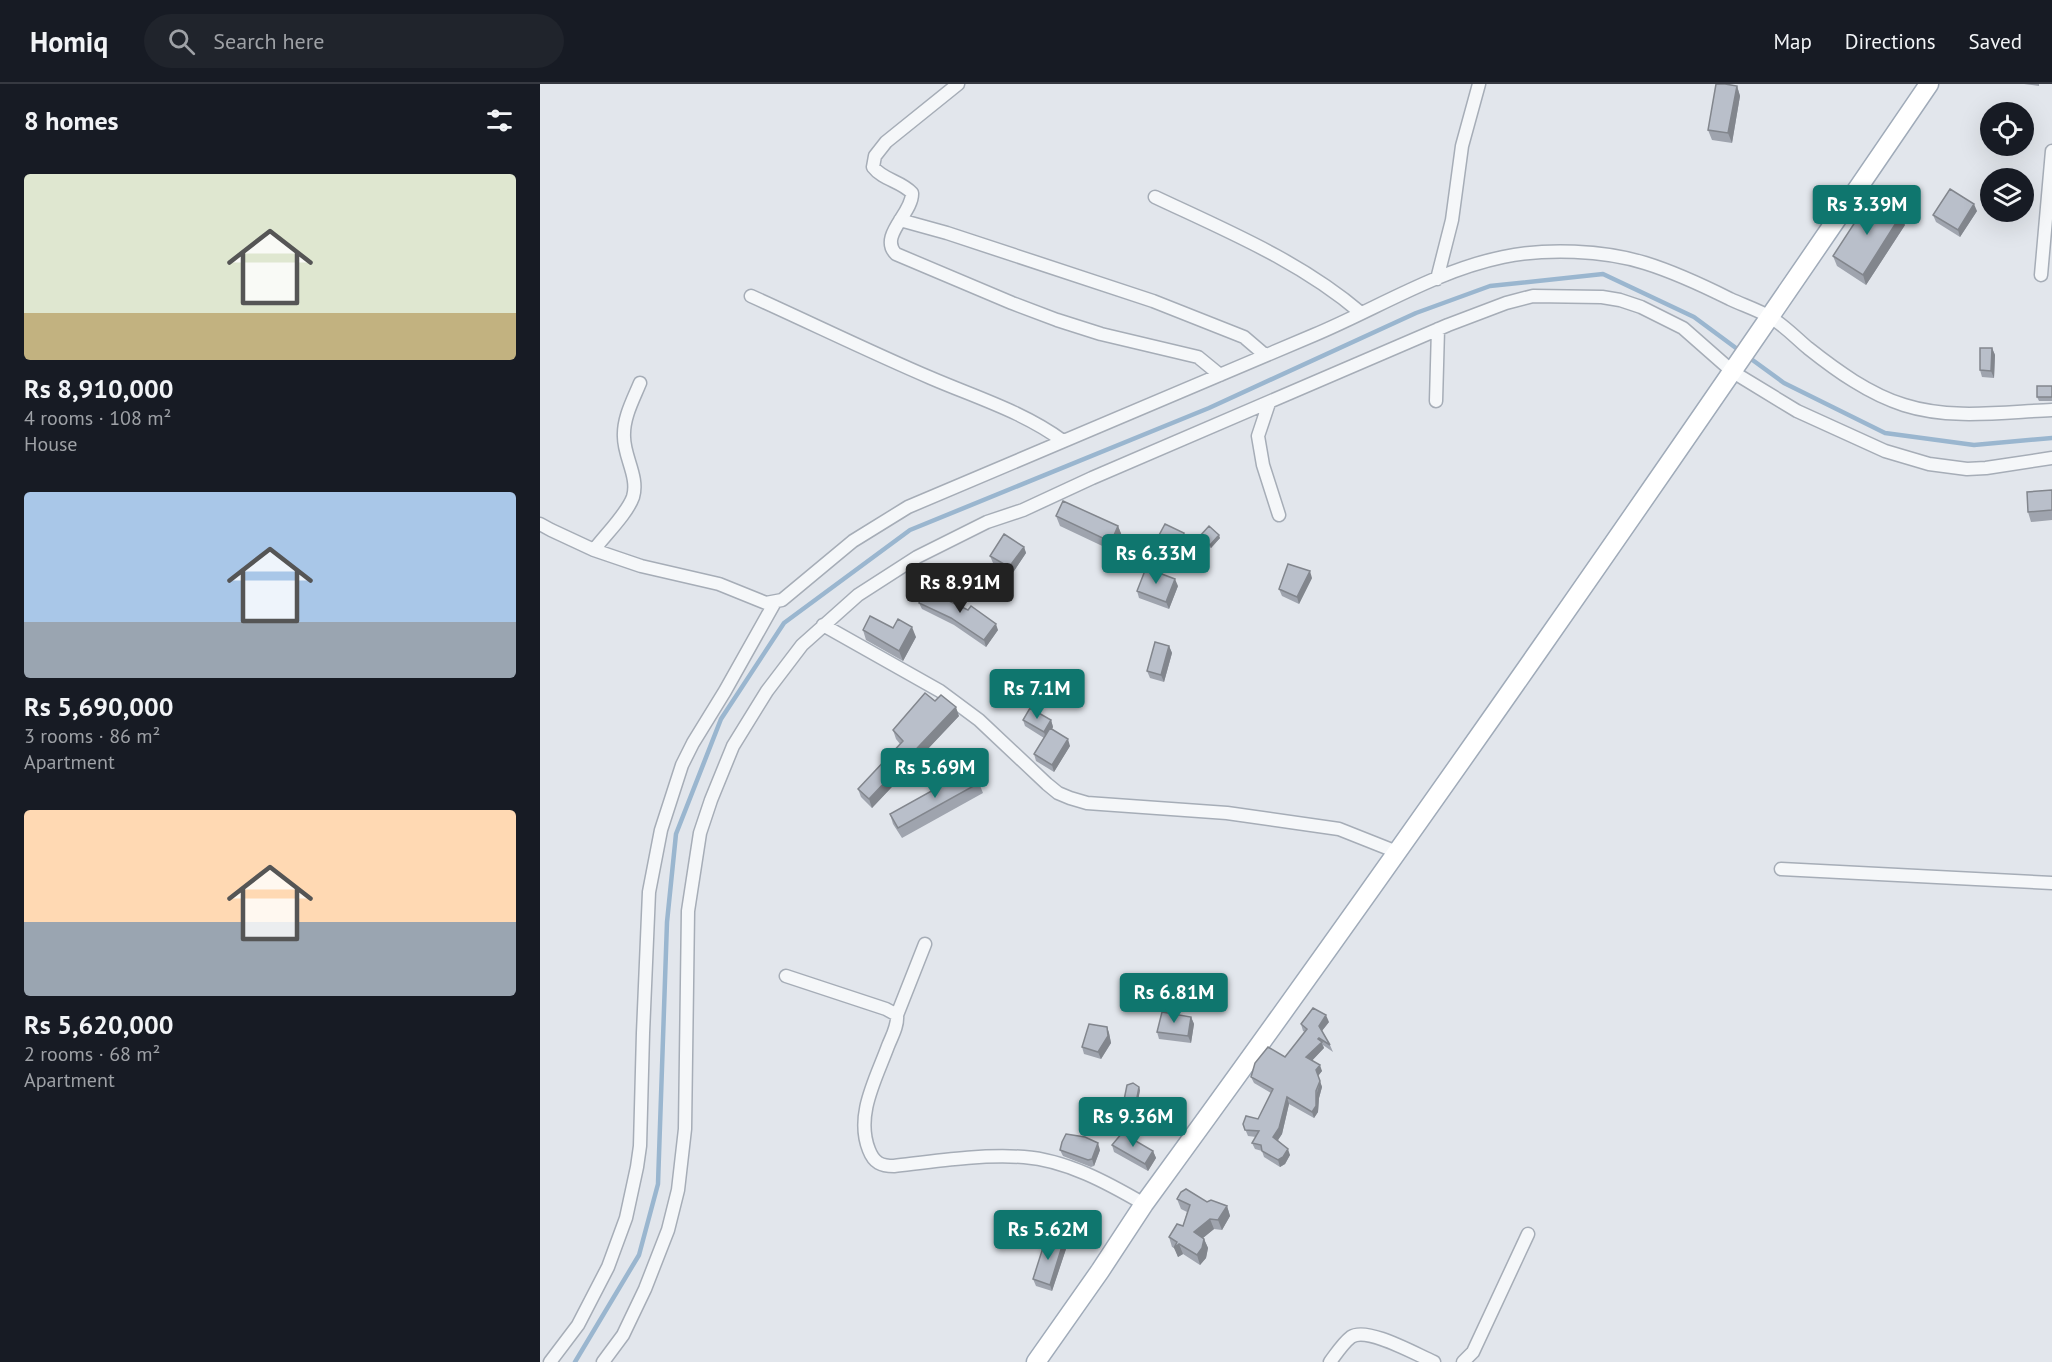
<!DOCTYPE html>
<html lang="en">
<head>
<meta charset="utf-8">
<style>
  body { margin:0; font-family:"PT Sans",sans-serif; background:#20242c; color:#f1f3f6; height:100vh; display:flex; flex-direction:column; font-size:22px; white-space:nowrap }
  * { box-sizing:border-box; margin:0 }
  p { font-size:20px; color:#9ea1a6 }
  .icon { flex:none; width:33px; height:33px; fill:none; stroke:currentColor; stroke-width:2; stroke-linecap:round; stroke-linejoin:round }
  .map { position:relative; flex:1; overflow:hidden }
  .sheet { display:flex; flex-direction:column; background:#171b24; width:540px }
  .sheet>* { flex:none }
  .tools { position:absolute; left:1440px; top:18px; display:grid; gap:12px }
  .tools a { display:grid; place-items:center; width:54px; height:54px; border-radius:50%; background:#171b24; box-shadow:0 6px 24px #0002; font-size:30px }
  .price { position:absolute; translate:-50% -51px; padding:0 14px; border-radius:6px; background:#0f766e; color:#fff; font-size:20px; line-height:39px; filter:drop-shadow(0 2px 3px #0008) }
  .price::after { content:''; position:absolute; left:50%; top:36px; width:18px; height:14px; margin-left:-9px; background:inherit; clip-path:polygon(0 0,100% 0,50% 100%) }
  .price.selected { background:#222; color:#fff }
  ul { padding:0; list-style:none }
  li { display:grid; align-content:center; gap:12px; height:318px; padding:0 24px }
  li span { display:grid; place-items:center; height:186px; border-radius:6px; color:#555 }
  li>.icon { margin-inline-start:auto }
  span .icon { width:108px; height:108px; fill:#fffc; stroke-width:1 }
  li b { font-size:26px }
  h2 { display:flex; justify-content:space-between; align-items:center; height:72px; padding:0 24px; font-size:26px }
  header { display:flex; align-items:center; gap:36px; box-sizing:border-box; height:84px; padding:0 30px; background:#171b24; border-bottom:2px solid #363941 }
  header strong { font-size:28px }
  nav { display:flex; gap:33px; margin-inline-start:auto; font-size:21px }
  .search { width:420px; height:54px; background:#20242c; display:flex; align-items:center; gap:15px; box-sizing:border-box; padding:0 21px; border-radius:33px; color:#9ea1a6; font-size:22px }
  main { display:flex; flex:1; min-height:0 }
  .map>svg:first-child { display:block }
  .lines { fill:none; stroke-linecap:round; stroke-linejoin:round }
  .stream { stroke:#9ab6cf; stroke-width:4.5 }
  .minor-casing { stroke:#a6adb7; stroke-width:15 }
  .primary-casing { stroke:#a0abb9; stroke-width:21 }
  .minor { stroke:#f5f7f9; stroke-width:12 }
  .primary { stroke:#fff; stroke-width:18 }
  .wall { fill:#9fa4ae }
  .shaded-wall { fill:#82868d }
  .building { fill:#b9bfca; stroke:#82868d; stroke-width:1.5 }
</style>
</head>
<body>
<header>
<strong>Homiq</strong>
<div class="search"><svg class="icon" aria-label="search" viewBox="0 0 24 24"><circle cx="10" cy="10" r="6"/><path d="M15 15l6 6"/></svg>Search here</div>
<nav><a>Map</a><a>Directions</a><a>Saved</a></nav>
</header>
<main>
<section class="sheet">
<h2>8 homes<svg class="icon" aria-label="filters" viewBox="0 0 24 24"><path d="M4 7h16M4 17h16"/><circle cx="9" cy="7" r="2"/><circle cx="15" cy="17" r="2"/></svg></h2>
<ul>
<li><span style="background:linear-gradient(#dfe7d0 75%,#c2b280 0)"><svg class="icon" aria-label="home" viewBox="0 0 24 24"><path d="M3 11l9-7 9 7M6 9v11h12V9"/></svg></span><div><b>Rs 8,910,000</b><p>4 rooms · 108 m²</p><p>House</p></div></li>
<li><span style="background:linear-gradient(#a9c7e8 70%,#9aa5b1 0)"><svg class="icon" aria-label="home" viewBox="0 0 24 24"><path d="M3 11l9-7 9 7M6 9v11h12V9"/></svg></span><div><b>Rs 5,690,000</b><p>3 rooms · 86 m²</p><p>Apartment</p></div></li>
<li><span style="background:linear-gradient(#ffd9b3 60%,#9aa5b1 0)"><svg class="icon" aria-label="home" viewBox="0 0 24 24"><path d="M3 11l9-7 9 7M6 9v11h12V9"/></svg></span><div><b>Rs 5,620,000</b><p>2 rooms · 68 m²</p><p>Apartment</p></div></li>
</ul>
</section>
<div class="map">
<svg width="1512" height="1278" viewBox="0 0 1512 1278">
  <rect width="100%" height="100%" fill="#e2e6ec"/>
  <g class="lines">
    <!-- stream -->
    <path class="stream" d="M1207,272L1244,299L1345,349L1434,361L1512,354
      M35,1278L99,1171L118,1100L127,838L136,750L181,635L244,539L370,446L669,324L876,229L950,202L1063,190L1154,233L1200,267"/>
    <defs>
      <path id="minor" d="M418,0L346,58L335,72L333,83C343,96 361,97 372,109C373,129 338,152 356,170L472,219L517,236L561,250L658,273L680,291
        M615,113C687,147 760,177 821,229
        M360,136L407,149L613,217L704,253L725,271
        M1501,191L1512,67
        M897,195L912,136L922,62L939,0
        M211,212C271,239 330,268 391,294C435,313 484,328 523,357
        M896,317L898,245
        M729,319L718,352L723,381L739,431
        M0,440L11,446L54,466L101,482L179,500L226,519L242,516L313,457L368,423C504,366 639,308 774,251C836,225 896,187 963,173C1006,164 1063,166 1105,179C1134,188 1162,201 1190,215C1203,221 1218,226 1230,233C1244,241 1256,254 1268,264C1297,287 1329,310 1364,321C1411,336 1463,328 1512,326
        M54,466C65,451 87,430 93,413C99,393 84,373 84,353C83,334 93,316 100,299
        M283,541L400,607L439,636L507,700L518,709L530,714L547,719L687,729L799,745L857,768
        M1241,785L1512,799
        M246,892L346,925L357,931C358,942 352,952 348,962C336,995 315,1031 329,1066C334,1079 341,1082 354,1082C396,1077 441,1070 484,1073C526,1076 568,1099 604,1120
        M357,931L385,860
        M10,1278L38,1241L68,1183L86,1134L97,1083L100,1062L103,949L109,808L121,746L142,681L153,659L185,607L235,518
        M63,1278L83,1251L105,1205L128,1146L138,1106L145,1045L148,827L160,749L171,716L193,662L227,607L262,561L318,511L377,473L447,438L483,426L552,394L908,241L966,219L993,212L1062,213L1080,216L1101,223L1143,244L1193,288L1257,327L1345,367L1389,380L1427,385L1446,384L1512,374
        M790,1278C796,1270 803,1259 811,1253C827,1242 877,1271 894,1278
        M923,1278L933,1268L988,1150"/>
      <path id="primary" d="M496,1278L560,1187L604,1120C873,752 1132,377 1389,0"/>
    </defs>
    <!-- minor casing -->
    <use href="#minor" class="minor-casing"/>
    <!-- primary casing -->
    <use href="#primary" class="primary-casing"/>
    <!-- minor -->
    <use href="#minor" class="minor"/>
    <!-- primary -->
    <use href="#primary" class="primary"/>
  </g>
  <!-- wall -->
  <path class="wall" d="M1484,0H1499V2Z
    M1197,2L1200,12L1192,59L1172,56L1168,46Z
    M1437,127L1420,153L1396,138L1393,131Z
    M1365,141L1326,201L1297,182L1293,172Z
    M1452,264L1455,271L1454,294L1442,293L1440,286Z
    M1512,302V317H1499L1497,313Z
    M1512,406V436L1491,438L1488,428Z
    M516,432L578,442L582,452L575,468L520,442Z
    M644,449L646,456L638,471L620,461L617,455Z
    M660,452L680,454L671,464L661,456Z
    M484,463L486,469L472,490L453,479L450,472Z
    M772,494L759,520L742,512L739,505Z
    M638,502L629,525L599,514L597,507Z
    M379,519L458,546L446,563L414,541L382,525Z
    M323,546L376,553L363,577L326,556Z
    M629,562L632,569L624,598L610,594L607,587Z
    M395,617L419,632L332,724L321,713L318,705L360,660L356,655L353,646Z
    M483,636H511L513,643L512,645L530,662L514,688L496,677L494,670L504,654L485,642Z
    M439,699L443,709L362,754L353,740L350,730Z
    M651,933L654,940L651,959L619,955L617,948Z
    M789,938L782,947L790,961L793,968L783,961L784,964L772,976L782,987L778,992L782,1003L779,1014L778,1028L774,1034L749,1020L742,1050L738,1056L750,1071L745,1080L740,1083L724,1073L722,1067L715,1065L712,1059L716,1053L708,1052L703,1040L718,1035L731,1009L714,999L711,993L745,973L765,948L763,947L761,940Z
    M567,943L569,949L571,959L561,975L544,970L542,963Z
    M600,1006L597,1022L586,1020L584,1016Z
    M627,1034L621,1041V1047L608,1044L607,1040Z
    M572,1061L613,1067L616,1074L608,1087L574,1068Z
    M520,1066H560L554,1082L551,1083L523,1072Z
    M637,1115L667,1118L687,1122L690,1132L682,1146L674,1145L663,1154L664,1155L668,1164L666,1174L660,1181L643,1170L638,1173L635,1164L632,1163L629,1153L643,1142L647,1128L641,1125Z
    M523,1159L526,1165L512,1207L496,1202L493,1195Z"/>
  <!-- shaded-wall -->
  <path class="shaded-wall" d="M1197,2L1200,12L1192,59L1188,49Z
    M1434,120L1437,127L1420,153L1418,146Z
    M1361,131L1365,141L1326,201L1323,191Z
    M1452,264L1455,271L1454,294L1451,287Z
    M578,442L582,452L575,468L571,458Z
    M644,449L646,456L638,471L636,464Z
    M679,451L680,454L671,464L670,461Z
    M484,463L486,469L472,490L469,483Z
    M770,487L772,494L759,520L757,513Z
    M635,495L638,502L629,525L626,518Z
    M456,540L458,546L446,563L444,556Z
    M372,543L376,553L363,577L359,567Z
    M629,562L632,569L624,598L621,591Z
    M416,623L419,632L332,724L329,715Z
    M511,636L513,643L506,655L504,648Z
    M528,655L530,662L514,688L512,681Z
    M786,931L789,938L781,948L779,942Z
    M651,933L654,940L651,959L648,952Z
    M567,943L569,949L571,959L561,975L558,968Z
    M779,954L784,964L769,980L766,973Z
    M780,981L782,987L778,992L776,986Z
    M780,997L782,1003L779,1014L778,1028L774,1034L772,1028Z
    M599,1003L600,1006L597,1022L596,1019Z
    M747,1013L749,1020L742,1050L736,1059L733,1053Z
    M626,1031L627,1034L621,1041V1047L619,1043L620,1038Z
    M558,1059L560,1066L554,1082L552,1075Z
    M748,1065L750,1071L745,1080L740,1083L738,1076Z
    M613,1067L616,1074L608,1087L605,1080Z
    M687,1122L690,1132L682,1146L678,1136Z
    M670,1135L674,1145L658,1158L654,1148Z
    M664,1155L668,1164L666,1174L660,1181L657,1171Z
    M523,1159L526,1165L512,1207L510,1201Z
    M639,1160L643,1170L638,1173L634,1164Z"/>
  <!-- building -->
  <path class="building" d="M1176,0H1185L1197,2L1188,49L1168,46Z
    M1410,105L1434,120L1418,146L1393,131Z
    M1332,112L1361,131L1323,191L1293,172Z
    M1440,264H1452L1451,287L1440,286Z
    M1497,302H1512V313H1497Z
    M1512,406V426L1488,428L1487,408Z
    M523,417L578,442L571,458L516,432Z
    M625,440L644,449L636,464L617,455Z
    M669,442L679,451L670,461L660,452Z
    M464,450L484,463L469,483L450,472Z
    M748,480L770,487L757,513L739,505Z
    M606,484L635,495L626,518L597,507Z
    M386,506L428,526L431,522L456,540L444,556L411,534L379,519Z
    M330,532L353,544L358,535L372,543L359,567L323,546Z
    M615,558L629,562L621,591L607,587Z
    M385,609L395,617L401,611L416,623L329,715L318,705L363,657L353,646Z
    M490,624L511,636L504,648L483,636Z
    M510,644L528,655L512,681L494,670Z
    M431,685L439,699L358,744L350,730Z
    M773,924L786,931L779,942L790,961L779,954L778,955L782,958L766,973L780,981L776,986L780,997L776,1007V1022L772,1028L747,1013L739,1044L733,1053L748,1065L743,1073L738,1076L722,1067L721,1061L712,1059L719,1047L705,1046L703,1040L706,1032L718,1035L733,1005L711,993L715,979L728,963L745,973L767,945L761,940Z
    M622,928L651,933L648,952L617,948Z
    M549,940L567,943L568,952L558,968L542,963Z
    M593,999L599,1003L596,1019L584,1016L587,1001Z
    M613,1022L620,1024L626,1031L620,1038L619,1043L607,1040Z
    M582,1049L613,1067L605,1080L572,1061Z
    M526,1050L545,1053L558,1059L552,1075L548,1076L520,1066L522,1058Z
    M646,1105L667,1118L671,1116L687,1122L678,1136L670,1135L654,1148L664,1155L662,1164L657,1171L639,1160L634,1164L637,1158L629,1153L637,1140L643,1142L650,1121L637,1115L641,1108Z
    M506,1154L515,1155L523,1159L510,1201L493,1195Z"/>
</svg>
<div class="tools">
<a><svg class="icon" aria-label="locate" viewBox="0 0 24 24"><circle cx="12" cy="12" r="6"/><path d="M12 2v4M12 18v4M2 12h4M18 12h4"/></svg></a>
<a><svg class="icon" aria-label="layers" viewBox="0 0 24 24"><path d="M12 4l9 5-9 5-9-5zM3 14l9 5 9-5"/></svg></a>
</div>
<b class="price" style="left:1327px;top:152px">Rs 3.39M</b>
<b class="price" style="left:616px;top:501px">Rs 6.33M</b>
<b class="price selected" style="left:420px;top:530px">Rs 8.91M</b>
<b class="price" style="left:497px;top:636px">Rs 7.1M</b>
<b class="price" style="left:395px;top:715px">Rs 5.69M</b>
<b class="price" style="left:634px;top:940px">Rs 6.81M</b>
<b class="price" style="left:593px;top:1064px">Rs 9.36M</b>
<b class="price" style="left:508px;top:1177px">Rs 5.62M</b>
</div>
</main>
</body>
</html>
